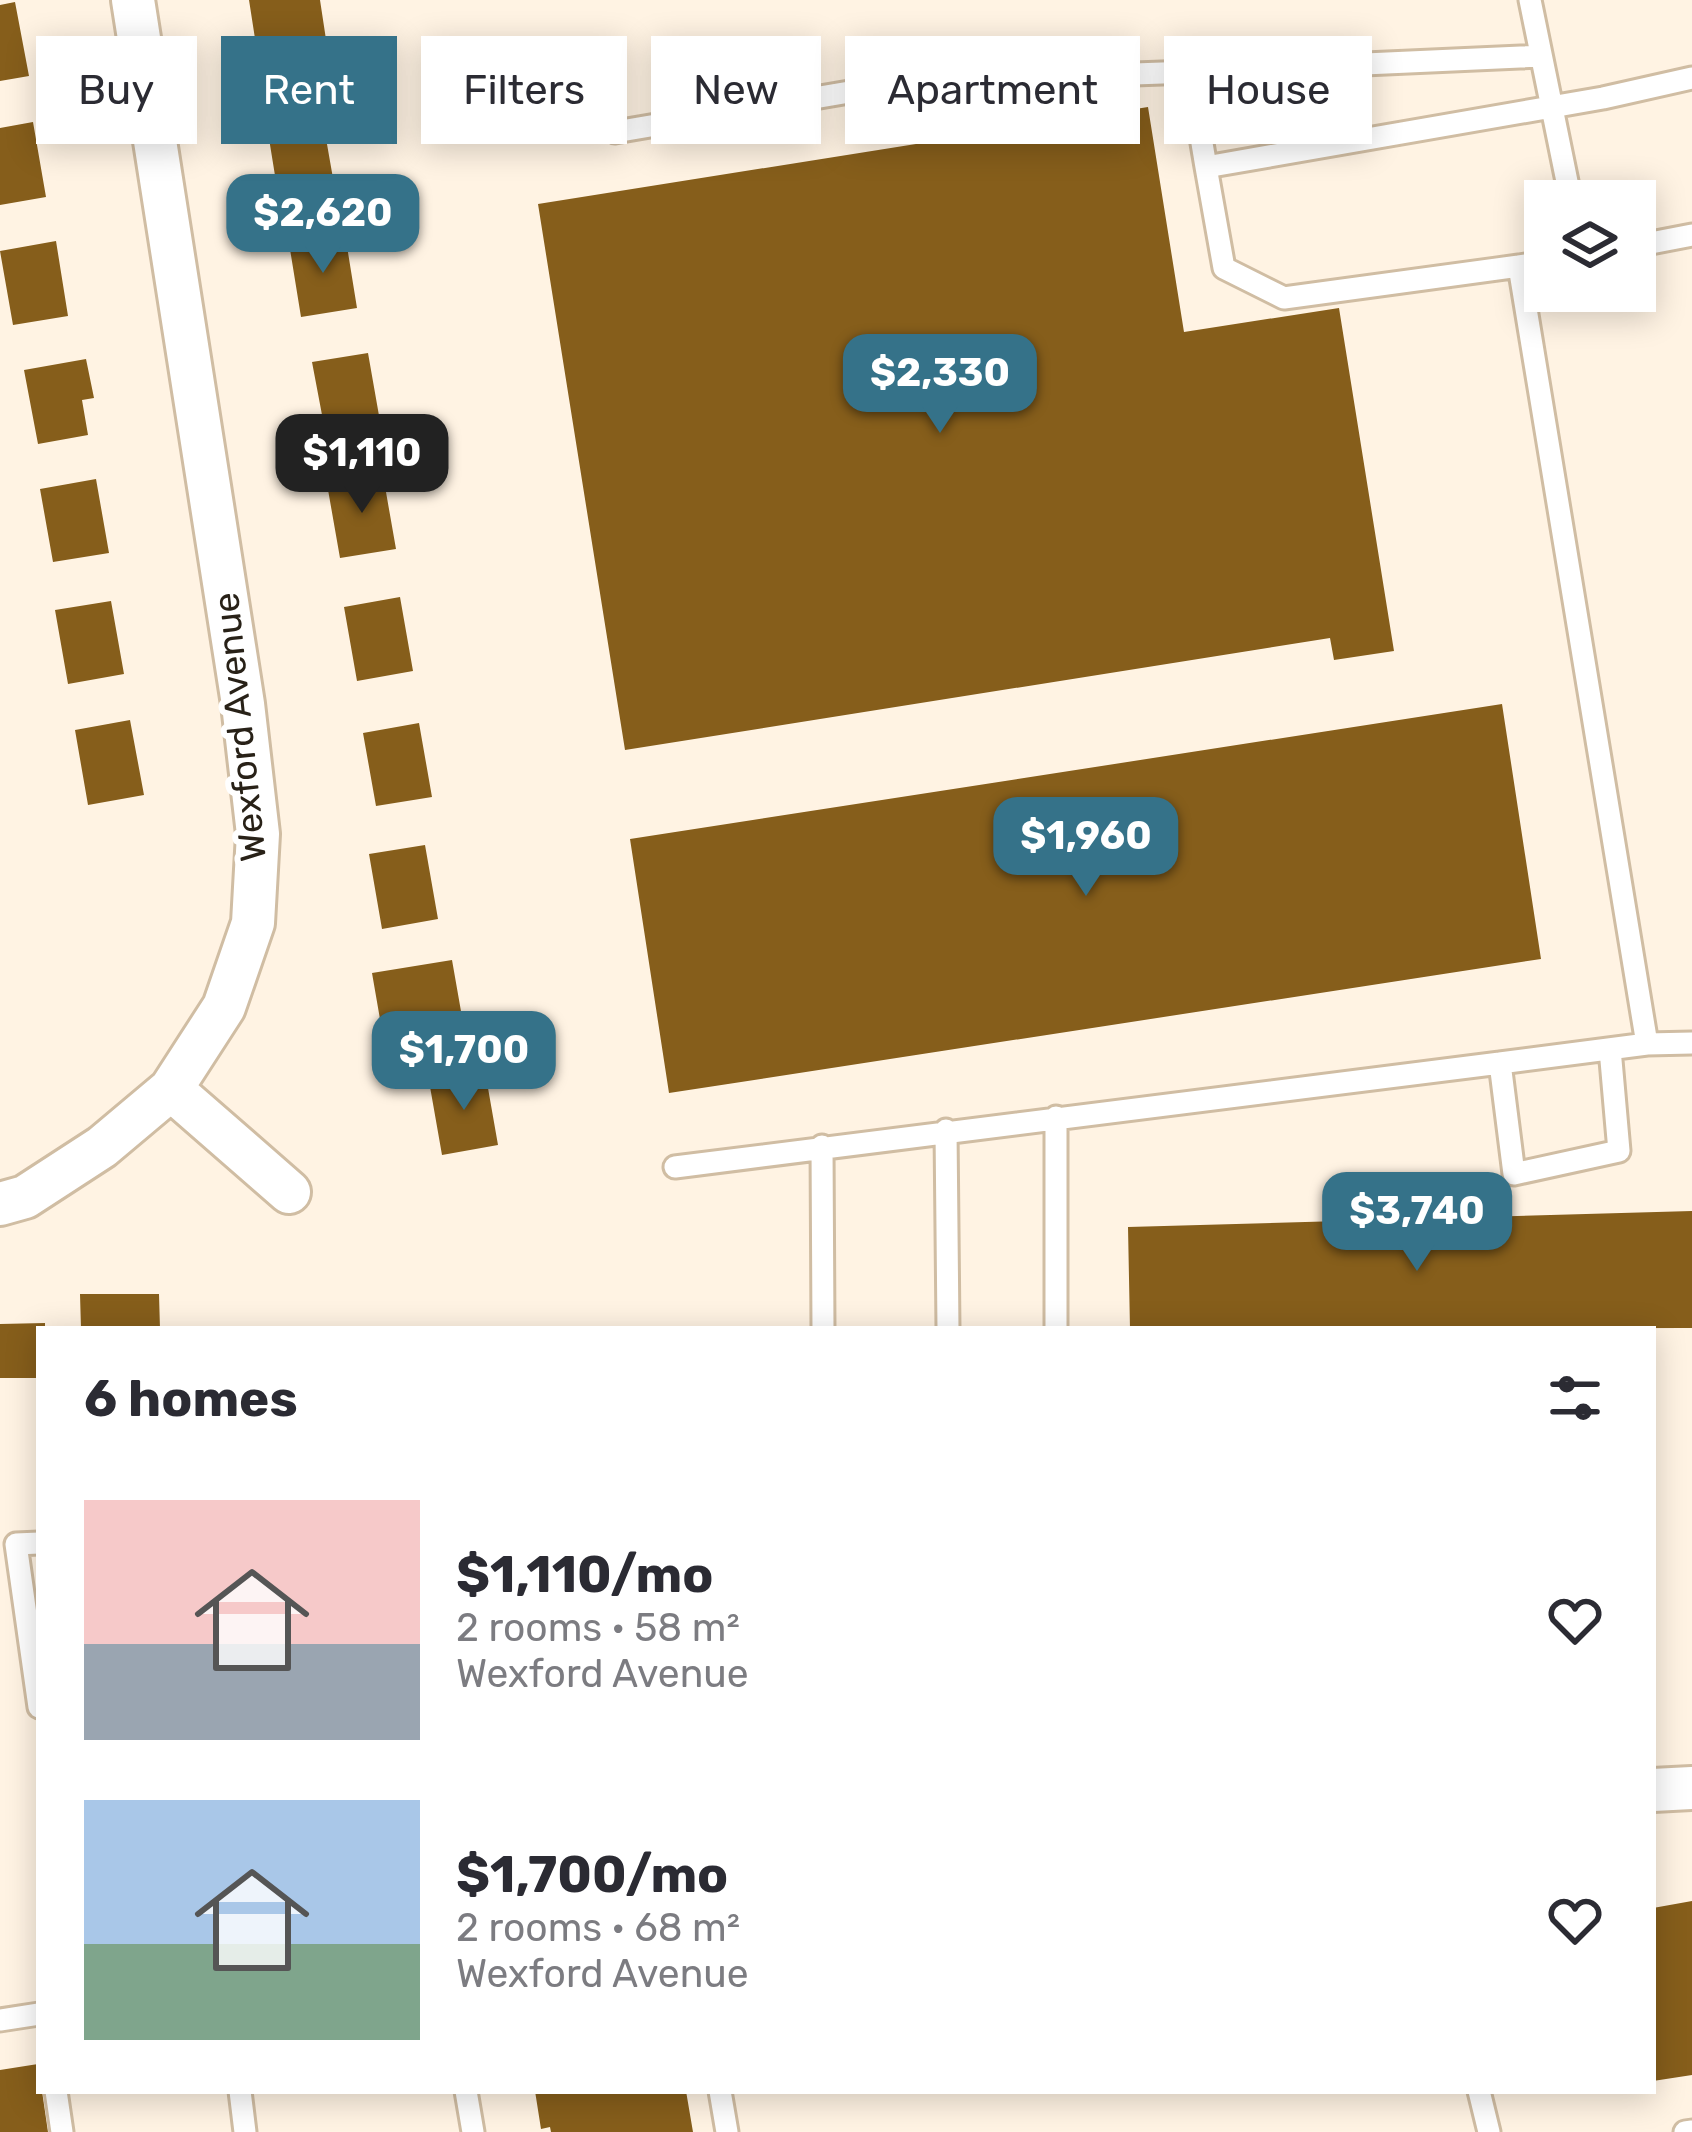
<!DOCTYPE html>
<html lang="en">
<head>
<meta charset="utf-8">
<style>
  body { margin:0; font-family:Rubik,sans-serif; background:#f7f7f7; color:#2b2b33; height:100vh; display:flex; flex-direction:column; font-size:45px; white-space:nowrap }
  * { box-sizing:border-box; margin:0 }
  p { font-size:39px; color:#7c7c81 }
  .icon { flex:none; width:66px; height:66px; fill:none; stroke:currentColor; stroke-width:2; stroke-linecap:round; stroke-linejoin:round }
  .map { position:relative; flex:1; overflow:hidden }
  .side { position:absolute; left:36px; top:1326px; width:1620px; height:768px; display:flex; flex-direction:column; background:#fff; border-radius:0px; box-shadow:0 6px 30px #0003 }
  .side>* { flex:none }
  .guide { position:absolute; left:36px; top:36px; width:1620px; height:108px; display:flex; gap:24px }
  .controls { position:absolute; left:1524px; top:180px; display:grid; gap:24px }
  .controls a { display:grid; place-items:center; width:132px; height:132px; border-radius:0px; background:#fff; box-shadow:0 6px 30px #0003; font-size:60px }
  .price { position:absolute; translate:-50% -102px; padding:0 27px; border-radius:24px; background:#357289; color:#fff; font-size:39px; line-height:78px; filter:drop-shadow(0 3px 6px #0008) }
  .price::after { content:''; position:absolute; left:50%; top:72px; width:36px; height:27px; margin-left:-18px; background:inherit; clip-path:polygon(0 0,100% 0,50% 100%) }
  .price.on { background:#222; color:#fff }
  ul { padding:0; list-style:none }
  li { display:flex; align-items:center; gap:36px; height:300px; padding:0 48px }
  li span { display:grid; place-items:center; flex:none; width:336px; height:240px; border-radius:0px; color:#555 }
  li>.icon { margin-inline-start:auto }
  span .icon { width:144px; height:144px; fill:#fffc; stroke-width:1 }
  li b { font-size:51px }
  h2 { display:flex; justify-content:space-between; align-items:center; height:144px; padding:0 48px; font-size:51px }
  .chip { padding:0 42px; border-radius:0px; background:#fff; box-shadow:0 6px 30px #0003; font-size:42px; line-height:108px }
  .chip.on { background:#357289; color:#fff }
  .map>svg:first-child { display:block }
  .building { fill:#865e1b }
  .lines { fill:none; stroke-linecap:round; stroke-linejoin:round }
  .lane-casing { stroke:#d0bda3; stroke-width:27 }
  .street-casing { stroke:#d0bda3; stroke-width:48 }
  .lane { stroke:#fff; stroke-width:21 }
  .street { stroke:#fff; stroke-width:42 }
  .labels { text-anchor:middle; stroke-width:12; stroke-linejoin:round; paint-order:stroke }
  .street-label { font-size:36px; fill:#282117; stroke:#fff }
</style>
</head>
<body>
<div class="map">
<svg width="1692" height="2132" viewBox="0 0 1692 2132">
  <rect width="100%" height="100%" fill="#fff3e3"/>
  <!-- building -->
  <path class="building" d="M249,0H320L332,79L263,90Z
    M15,2L29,76L0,81V5Z
    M1148,107L1184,332L1339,308L1394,651L1334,660L1330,638L625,750L538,204Z
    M321,110L334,184L278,194L266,120Z
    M33,122L46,197L0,205V128Z
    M345,234L357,308L301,317L289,243Z
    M56,241L68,316L13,325L0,251Z
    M368,353L381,427L326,436L312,362Z
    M86,359L94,398L82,400L88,435L38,444L24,370Z
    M383,475L396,549L340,558L327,484Z
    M96,479L109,553L53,562L40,489Z
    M400,597L413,671L357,681L344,607Z
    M111,601L124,674L68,684L55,610Z
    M1502,704L1541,959L669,1093L630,839Z
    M130,720L144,795L88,805L75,730Z
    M419,723L432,797L376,806L363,733Z
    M425,845L438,919L382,929L369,854Z
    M452,960L465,1034L385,1048L372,973Z
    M485,1071L498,1145L442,1155L429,1081Z
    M1692,1211V1328L1130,1329L1128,1227Z
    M80,1294H159L160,1329H81Z
    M45,1323V1329H39V1378H0V1324Z
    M1692,1901V2075L1653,2081V1908Z
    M38,2064L48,2132H0V2070Z
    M535,2091H686L693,2132H551L550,2127L541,2129Z"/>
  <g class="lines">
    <defs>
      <path id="lane" d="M1530,0L1571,201
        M1190,72L1540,56
        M615,132L908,82L1190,72L1206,167L1603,98L1692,78
        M1206,167L1224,268L1284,298L1519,266
        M1635,246L1692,235
        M1545,262L1519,266L1647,1044L1692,1043
        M1500,1063L1647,1044
        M1056,1117V1329
        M946,1130L948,1329
        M822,1146L823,1329
        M675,1167L1500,1063L1514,1174L1619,1151L1610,1049
        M39,1543L16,1544L39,1707
        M0,2020L39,2014
        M56,2091L62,2132
        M240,2091L245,2132
        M466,2091L473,2132
        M720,2091L727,2132
        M1479,2091L1489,2132
        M1685,2132L1692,2131"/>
      <path id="street" d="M171,1089L289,1192
        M0,1204L25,1197L102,1147L171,1089L224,1007L253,923L258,834L243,704L133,0
        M1653,1790L1692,1788"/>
    </defs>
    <!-- lane casing -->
    <use href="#lane" class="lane-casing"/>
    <!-- street casing -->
    <use href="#street" class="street-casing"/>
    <!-- lane -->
    <use href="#lane" class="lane"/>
    <!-- street -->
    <use href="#street" class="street"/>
  </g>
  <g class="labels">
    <!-- street labels -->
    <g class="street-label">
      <text transform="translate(239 727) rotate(-96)" y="13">Wexford Avenue</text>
    </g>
  </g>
</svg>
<div class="controls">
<a><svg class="icon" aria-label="layers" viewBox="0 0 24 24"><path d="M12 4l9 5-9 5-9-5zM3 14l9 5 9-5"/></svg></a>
</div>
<b class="price" style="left:323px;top:276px">$2,620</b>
<b class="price" style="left:940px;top:436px">$2,330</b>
<b class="price on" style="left:362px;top:516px">$1,110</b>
<b class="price" style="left:1086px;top:899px">$1,960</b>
<b class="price" style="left:464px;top:1113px">$1,700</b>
<b class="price" style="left:1417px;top:1274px">$3,740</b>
<div class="guide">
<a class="chip">Buy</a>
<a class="chip on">Rent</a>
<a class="chip">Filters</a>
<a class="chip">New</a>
<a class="chip">Apartment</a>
<a class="chip">House</a>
</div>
<section class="side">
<h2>6 homes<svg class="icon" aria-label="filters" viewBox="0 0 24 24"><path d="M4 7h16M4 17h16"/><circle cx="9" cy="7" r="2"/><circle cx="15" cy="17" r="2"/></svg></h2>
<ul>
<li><span style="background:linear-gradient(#f6c9c9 60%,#9aa5b1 0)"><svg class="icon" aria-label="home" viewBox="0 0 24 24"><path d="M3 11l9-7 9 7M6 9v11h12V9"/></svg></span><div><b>$1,110/mo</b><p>2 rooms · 58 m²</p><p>Wexford Avenue</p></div><svg class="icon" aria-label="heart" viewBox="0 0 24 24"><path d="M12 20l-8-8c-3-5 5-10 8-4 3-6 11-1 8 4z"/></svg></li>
<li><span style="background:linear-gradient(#a9c7e8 60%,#7fa58c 0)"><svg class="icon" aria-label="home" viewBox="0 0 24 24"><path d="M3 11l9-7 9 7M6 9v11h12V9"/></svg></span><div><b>$1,700/mo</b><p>2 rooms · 68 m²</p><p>Wexford Avenue</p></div><svg class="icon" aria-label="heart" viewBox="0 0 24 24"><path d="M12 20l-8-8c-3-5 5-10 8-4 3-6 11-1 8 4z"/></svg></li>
</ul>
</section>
</div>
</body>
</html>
